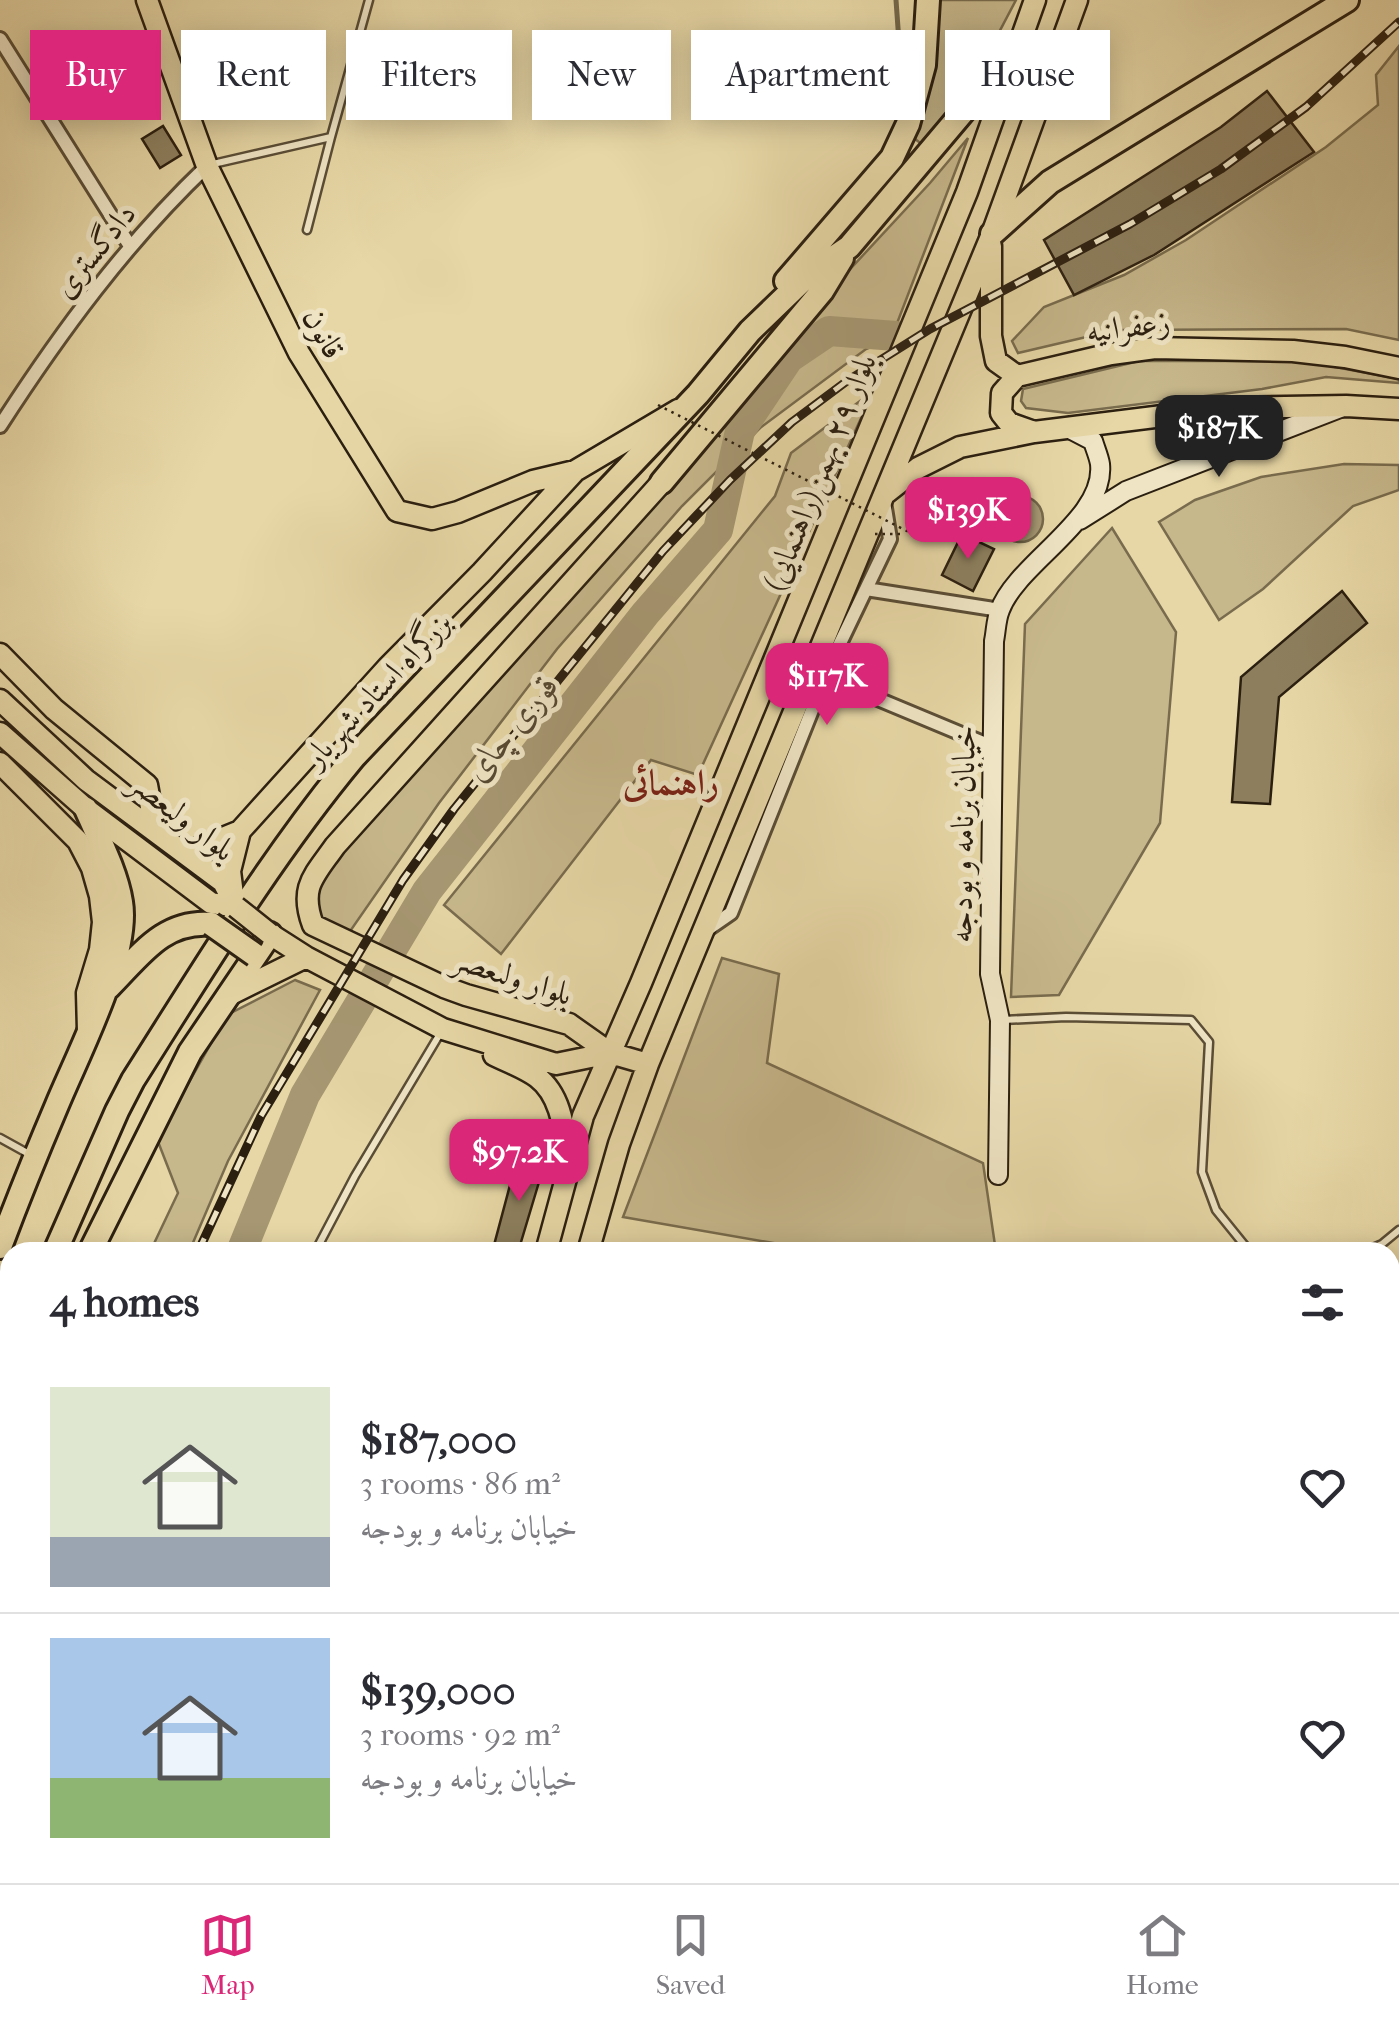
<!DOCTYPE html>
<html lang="en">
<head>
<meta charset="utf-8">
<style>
  body { margin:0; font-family:"IM FELL French Canon",Amiri,serif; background:#f2f2f3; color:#2b2b33; height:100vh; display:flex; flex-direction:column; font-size:38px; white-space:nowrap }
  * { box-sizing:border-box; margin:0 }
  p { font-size:32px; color:#7c7c81 }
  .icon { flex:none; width:55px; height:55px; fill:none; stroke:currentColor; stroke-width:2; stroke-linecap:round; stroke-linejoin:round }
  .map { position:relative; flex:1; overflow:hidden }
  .side { position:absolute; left:0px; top:1242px; width:1400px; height:642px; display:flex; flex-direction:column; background:#fff; border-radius:30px 30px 0 0; box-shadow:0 5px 25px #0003 }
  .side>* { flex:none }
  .guide { position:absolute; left:30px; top:30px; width:1340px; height:90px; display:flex; gap:20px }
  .price { position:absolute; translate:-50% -85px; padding:0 22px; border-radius:20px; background:#db2777; color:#fff; font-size:32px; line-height:65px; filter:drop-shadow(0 2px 5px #0008) }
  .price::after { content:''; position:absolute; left:50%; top:60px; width:30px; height:22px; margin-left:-15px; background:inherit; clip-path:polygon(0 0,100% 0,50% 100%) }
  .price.on { background:#222; color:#fff }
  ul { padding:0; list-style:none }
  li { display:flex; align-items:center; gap:30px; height:250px; padding:0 50px }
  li+li { border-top:2px solid #e1e1e2 }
  li span { display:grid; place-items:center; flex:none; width:280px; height:200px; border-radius:0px; color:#555 }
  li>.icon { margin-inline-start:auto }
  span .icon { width:120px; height:120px; fill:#fffc; stroke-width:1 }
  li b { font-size:42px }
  h2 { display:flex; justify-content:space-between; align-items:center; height:120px; padding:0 50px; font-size:42px }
  .pill { padding:0 35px; border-radius:0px; background:#fff; box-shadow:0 5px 25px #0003; font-size:35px; line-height:90px }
  .pill.on { background:#db2777; color:#fff }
  .menu { display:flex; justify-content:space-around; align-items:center; height:140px; border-top:2px solid #e1e1e2; background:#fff; font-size:28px; color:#7c7c81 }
  .menu a { display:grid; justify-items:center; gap:5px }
  .menu .on { color:#db2777 }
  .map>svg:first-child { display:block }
  .green { fill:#c7b88c; stroke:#796c4e; stroke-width:2.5 }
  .water { fill:#a79873; stroke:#75684b; stroke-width:2.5 }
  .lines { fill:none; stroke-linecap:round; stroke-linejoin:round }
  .stream { stroke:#75684b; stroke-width:5 }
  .river { stroke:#a79873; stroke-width:30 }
  .building { fill:#8d7f5e; stroke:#2b1f10; stroke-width:2.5 }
  .lane-casing { stroke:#5a4d36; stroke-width:11 }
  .street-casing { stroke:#5a4d36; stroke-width:18 }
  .secondary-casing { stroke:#2b1f10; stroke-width:22 }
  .primary-casing { stroke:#2b1f10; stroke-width:25 }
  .highway-casing { stroke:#2b1f10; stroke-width:28 }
  .path { stroke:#2b1f10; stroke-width:2.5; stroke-dasharray:2.5 5; stroke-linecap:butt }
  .lane { stroke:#efe5c5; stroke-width:6 }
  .street { stroke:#efe5c5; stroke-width:12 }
  .secondary { stroke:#efe5c5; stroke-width:18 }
  .primary { stroke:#e7d7a6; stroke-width:20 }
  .highway { stroke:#e7d7a6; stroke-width:22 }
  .rail-casing { stroke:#2b1f10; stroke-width:9 }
  .rail { stroke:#efe5c5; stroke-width:5; stroke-dasharray:15; stroke-linecap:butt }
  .primary-bridge-casing { stroke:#2b1f10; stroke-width:25; stroke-linecap:butt }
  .highway-bridge-casing { stroke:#2b1f10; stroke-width:28; stroke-linecap:butt }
  .path-bridge { stroke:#2b1f10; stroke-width:2.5; stroke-dasharray:2.5 5; stroke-linecap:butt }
  .primary-bridge { stroke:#e7d7a6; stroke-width:20 }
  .highway-bridge { stroke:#e7d7a6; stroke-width:22 }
  .labels { text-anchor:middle; stroke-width:10; stroke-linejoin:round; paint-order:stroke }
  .street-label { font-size:32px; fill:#2b1f10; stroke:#efe5c5 }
  .water-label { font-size:35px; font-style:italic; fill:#564933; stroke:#efe5c5 }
  .neighbourhood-label { font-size:35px; font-weight:bold; fill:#7a1f14; stroke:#efe5c5 }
</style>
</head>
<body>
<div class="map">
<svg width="1399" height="1883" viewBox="0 0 1399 1883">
  <rect width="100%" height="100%" fill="#e7d7a6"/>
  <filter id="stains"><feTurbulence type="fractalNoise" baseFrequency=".002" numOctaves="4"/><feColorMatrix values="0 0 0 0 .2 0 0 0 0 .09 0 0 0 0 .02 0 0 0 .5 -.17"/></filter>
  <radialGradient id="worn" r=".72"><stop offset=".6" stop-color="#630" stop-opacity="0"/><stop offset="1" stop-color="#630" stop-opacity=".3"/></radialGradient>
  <!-- green -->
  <path class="green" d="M938,0H1016L987,55L923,145L915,139L933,70Z
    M1399,46V340L1346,329L1116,330L1018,353L1012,341L1044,307L1124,275L1186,240L1326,147L1378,105L1376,75Z
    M968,138L891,339L866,349L760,428L682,506L557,649L439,803L344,940C338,935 329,931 323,925C304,905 321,881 332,863L815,307L930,183Z
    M1139,361H1303L1399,379V383L1326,377L1262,389L1068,413L1026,408L1021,401L1023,389Z
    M864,398L862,416L698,775L651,760L501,954L444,905L775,496L791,453Z
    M1344,464L1399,465V490L1353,506L1263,589L1219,620L1159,522L1195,500L1261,477Z
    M1112,528L1176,632L1160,823L1059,995L1011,997L1025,624Z
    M722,958L779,974L767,1063L983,1163L996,1252H825L623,1217Z
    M295,980L320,990L228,1161L189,1252H150L178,1193L157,1139L227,1015Z
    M10,1521V1708L0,1736V1525Z
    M1399,1569V1883H1271L1262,1875H1390V1571Z
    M124,1875H469V1883H123Z"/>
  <!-- water -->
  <path class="water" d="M997 519a23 23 0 1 1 46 0a23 23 0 1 1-46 0Z"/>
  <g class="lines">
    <!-- stream -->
    <path class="stream" d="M896,0L901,70"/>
    <!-- river -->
    <path class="river" d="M241,1252L305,1095L427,891L645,614L718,530L740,431L789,358L829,331L896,336
      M0,1875L10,1810"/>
  </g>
  <!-- building -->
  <path class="building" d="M1267,91L1314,152L1154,255L1074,295L1044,240L1221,127Z
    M163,126L181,155L160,168L142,139Z
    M962,534L994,549L973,591L942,575Z
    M1342,591L1367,623L1279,697L1270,804L1232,802L1241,677Z
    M518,1155L545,1162L518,1252H503L493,1249Z"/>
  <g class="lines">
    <defs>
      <path id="lane" d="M213,164L331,137L369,0
        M307,230L331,137
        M1003,1020L1066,1017L1191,1020L1209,1042L1202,1172L1216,1210L1250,1252H1253
        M0,1138L29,1154
        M315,1252L355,1176L441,1032
        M1363,1252L1382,1244L1399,1230
        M133,1883L134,1875
        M427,1883L432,1875"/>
      <path id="street" d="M0,39L130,246
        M0,426C60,333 126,243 207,166
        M866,589L1000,610
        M825,677L993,747
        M705,931L731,913L832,660L890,539L884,502
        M859,1875L925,1883
        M601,1883L602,1875"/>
      <path id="secondary" d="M1080,520L1126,491L1340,408
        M998,1175L1000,1020L990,974L994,641C996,632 996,619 1000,610C1017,563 1106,519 1100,464C1099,457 1095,448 1093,441L1068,428"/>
      <path id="primary" d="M147,0L207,166L299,353L397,511L432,519L458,512L533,481L575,471
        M991,246V336L996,361L1017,376L1111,354L1155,348L1293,351L1345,357L1399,368
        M1017,376L1002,393L1001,413L1009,423L1034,432
        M885,494L918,468L960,447L1034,432L1227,408L1346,406L1399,409
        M0,654L54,709L147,785L155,830
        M0,700L86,780L223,882L236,907
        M0,733L86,809L211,903L236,907
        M0,763L78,841L92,868L100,896L103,922L100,950L87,993L88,1031
        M186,853L240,831L388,667L482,572L575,471L678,410
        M233,895L230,871L240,831
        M270,934L306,957L443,1029L556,1064L610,1053
        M227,996L306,957
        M494,1055C508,1062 525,1068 537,1077C561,1095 564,1129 568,1156
        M648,1064L610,1053L569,1024L466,995L444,987L313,925C299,887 314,876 335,846L662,482
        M546,1252L583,1116L641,983L967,192L1035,0
        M588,1252L619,1144L648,1064L992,234L1077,0
        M500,1875V1883
        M537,1875V1883"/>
      <path id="highway" d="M992,234L1050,182L1347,0
        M786,281L892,158L908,124L924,65L928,0
        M662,482L822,291L842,258
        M109,987C140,956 163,920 211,924
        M0,1247C18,1199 37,1152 57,1105C78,1054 130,955 121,902C116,871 99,839 86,809
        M55,1252L117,1111L133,1080C203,970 270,858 354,757L698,394L750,331L808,275L849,247L1017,48
        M90,1252L190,1052L270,934
        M0,1374L10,1352
        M0,1461L10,1438"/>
    </defs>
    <!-- lane casing -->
    <use href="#lane" class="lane-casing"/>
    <!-- street casing -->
    <use href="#street" class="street-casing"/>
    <!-- secondary casing -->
    <use href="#secondary" class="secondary-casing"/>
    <!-- primary casing -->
    <use href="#primary" class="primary-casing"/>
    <!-- highway casing -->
    <use href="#highway" class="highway-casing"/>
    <!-- path -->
    <path class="path" d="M0,1579L10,1549"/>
    <!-- lane -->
    <use href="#lane" class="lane"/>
    <!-- street -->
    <use href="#street" class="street"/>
    <!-- secondary -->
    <use href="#secondary" class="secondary"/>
    <!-- primary -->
    <use href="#primary" class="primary"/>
    <!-- highway -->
    <use href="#highway" class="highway"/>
    <defs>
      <path id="rail" d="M198,1252L261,1116L403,880L454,809L663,551L730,480L792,422L847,381L930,329L1130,224L1221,169L1306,107L1399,22
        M84,1883V1875"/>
    </defs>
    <!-- rail casing -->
    <use href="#rail" class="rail-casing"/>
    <!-- rail -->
    <use href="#rail" class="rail"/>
    <defs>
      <path id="primary-bridge" d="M236,907L270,934"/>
      <path id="highway-bridge" d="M211,924L255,955"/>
    </defs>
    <!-- primary-bridge casing -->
    <use href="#primary-bridge" class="primary-bridge-casing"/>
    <!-- highway-bridge casing -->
    <use href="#highway-bridge" class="highway-bridge-casing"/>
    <!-- path-bridge -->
    <path class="path-bridge" d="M658,405L911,533
      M875,534H902"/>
    <!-- primary-bridge -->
    <use href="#primary-bridge" class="primary-bridge"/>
    <!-- highway-bridge -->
    <use href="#highway-bridge" class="highway-bridge"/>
  </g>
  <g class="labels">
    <!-- street labels -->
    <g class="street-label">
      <text transform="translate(94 250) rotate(-51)" y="11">دادگستری</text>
      <text transform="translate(1128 326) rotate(-7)" y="11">زعفرانیه</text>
      <text transform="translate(324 333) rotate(61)" y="11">قانون</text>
      <text transform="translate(819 472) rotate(-68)" y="11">بلوار ٢٩ بهمن(راهنمایی)</text>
      <text transform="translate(377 689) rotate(-47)" y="11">بزرگراه استاد شهریار</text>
      <text transform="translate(183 816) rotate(38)" y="11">بلوار ولیعصر</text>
      <text transform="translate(962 834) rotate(-89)" y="11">خیابان برنامه و بودجه</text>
      <text transform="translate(513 976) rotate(18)" y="11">بلوار ولىعصر</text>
    </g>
    <!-- water labels -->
    <g class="water-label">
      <text transform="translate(511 727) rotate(-51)" y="12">قوری چای</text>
    </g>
    <!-- neighbourhood labels -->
    <g class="neighbourhood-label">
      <text x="671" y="794">راهنمائی</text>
    </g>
  </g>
  <rect width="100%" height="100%" filter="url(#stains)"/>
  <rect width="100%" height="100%" fill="url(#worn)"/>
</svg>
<b class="price on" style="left:1219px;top:480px">$187K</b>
<b class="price" style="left:968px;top:562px">$139K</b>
<b class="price" style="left:827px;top:728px">$117K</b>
<b class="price" style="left:519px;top:1204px">$97.2K</b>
<div class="guide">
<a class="pill on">Buy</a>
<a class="pill">Rent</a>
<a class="pill">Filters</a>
<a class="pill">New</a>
<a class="pill">Apartment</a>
<a class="pill">House</a>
</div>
<section class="side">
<h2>4 homes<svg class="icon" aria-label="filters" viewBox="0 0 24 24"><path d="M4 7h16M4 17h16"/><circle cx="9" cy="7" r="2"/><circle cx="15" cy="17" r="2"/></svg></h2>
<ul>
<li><span style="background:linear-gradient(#dfe7d0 75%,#9aa5b1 0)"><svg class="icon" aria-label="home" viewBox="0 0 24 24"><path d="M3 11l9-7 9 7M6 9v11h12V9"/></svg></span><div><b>$187,000</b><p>3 rooms · 86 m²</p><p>خیابان برنامه و بودجه</p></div><svg class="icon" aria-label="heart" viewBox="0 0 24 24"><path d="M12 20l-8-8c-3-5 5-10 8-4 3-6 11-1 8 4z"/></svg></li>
<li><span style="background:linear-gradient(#a9c7e8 70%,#8fb573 0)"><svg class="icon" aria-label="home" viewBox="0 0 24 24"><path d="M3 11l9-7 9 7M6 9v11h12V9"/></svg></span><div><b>$139,000</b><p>3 rooms · 92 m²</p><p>خیابان برنامه و بودجه</p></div><svg class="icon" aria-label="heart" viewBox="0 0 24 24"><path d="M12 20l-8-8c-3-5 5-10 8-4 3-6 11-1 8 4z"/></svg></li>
</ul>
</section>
</div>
<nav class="menu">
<a class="on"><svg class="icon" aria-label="map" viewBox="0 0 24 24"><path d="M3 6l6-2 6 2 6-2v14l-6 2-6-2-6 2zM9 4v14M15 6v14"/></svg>Map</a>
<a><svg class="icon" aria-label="saved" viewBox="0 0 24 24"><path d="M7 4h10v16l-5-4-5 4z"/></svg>Saved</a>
<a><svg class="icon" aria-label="home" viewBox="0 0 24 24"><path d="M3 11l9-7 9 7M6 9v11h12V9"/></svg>Home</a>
</nav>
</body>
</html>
